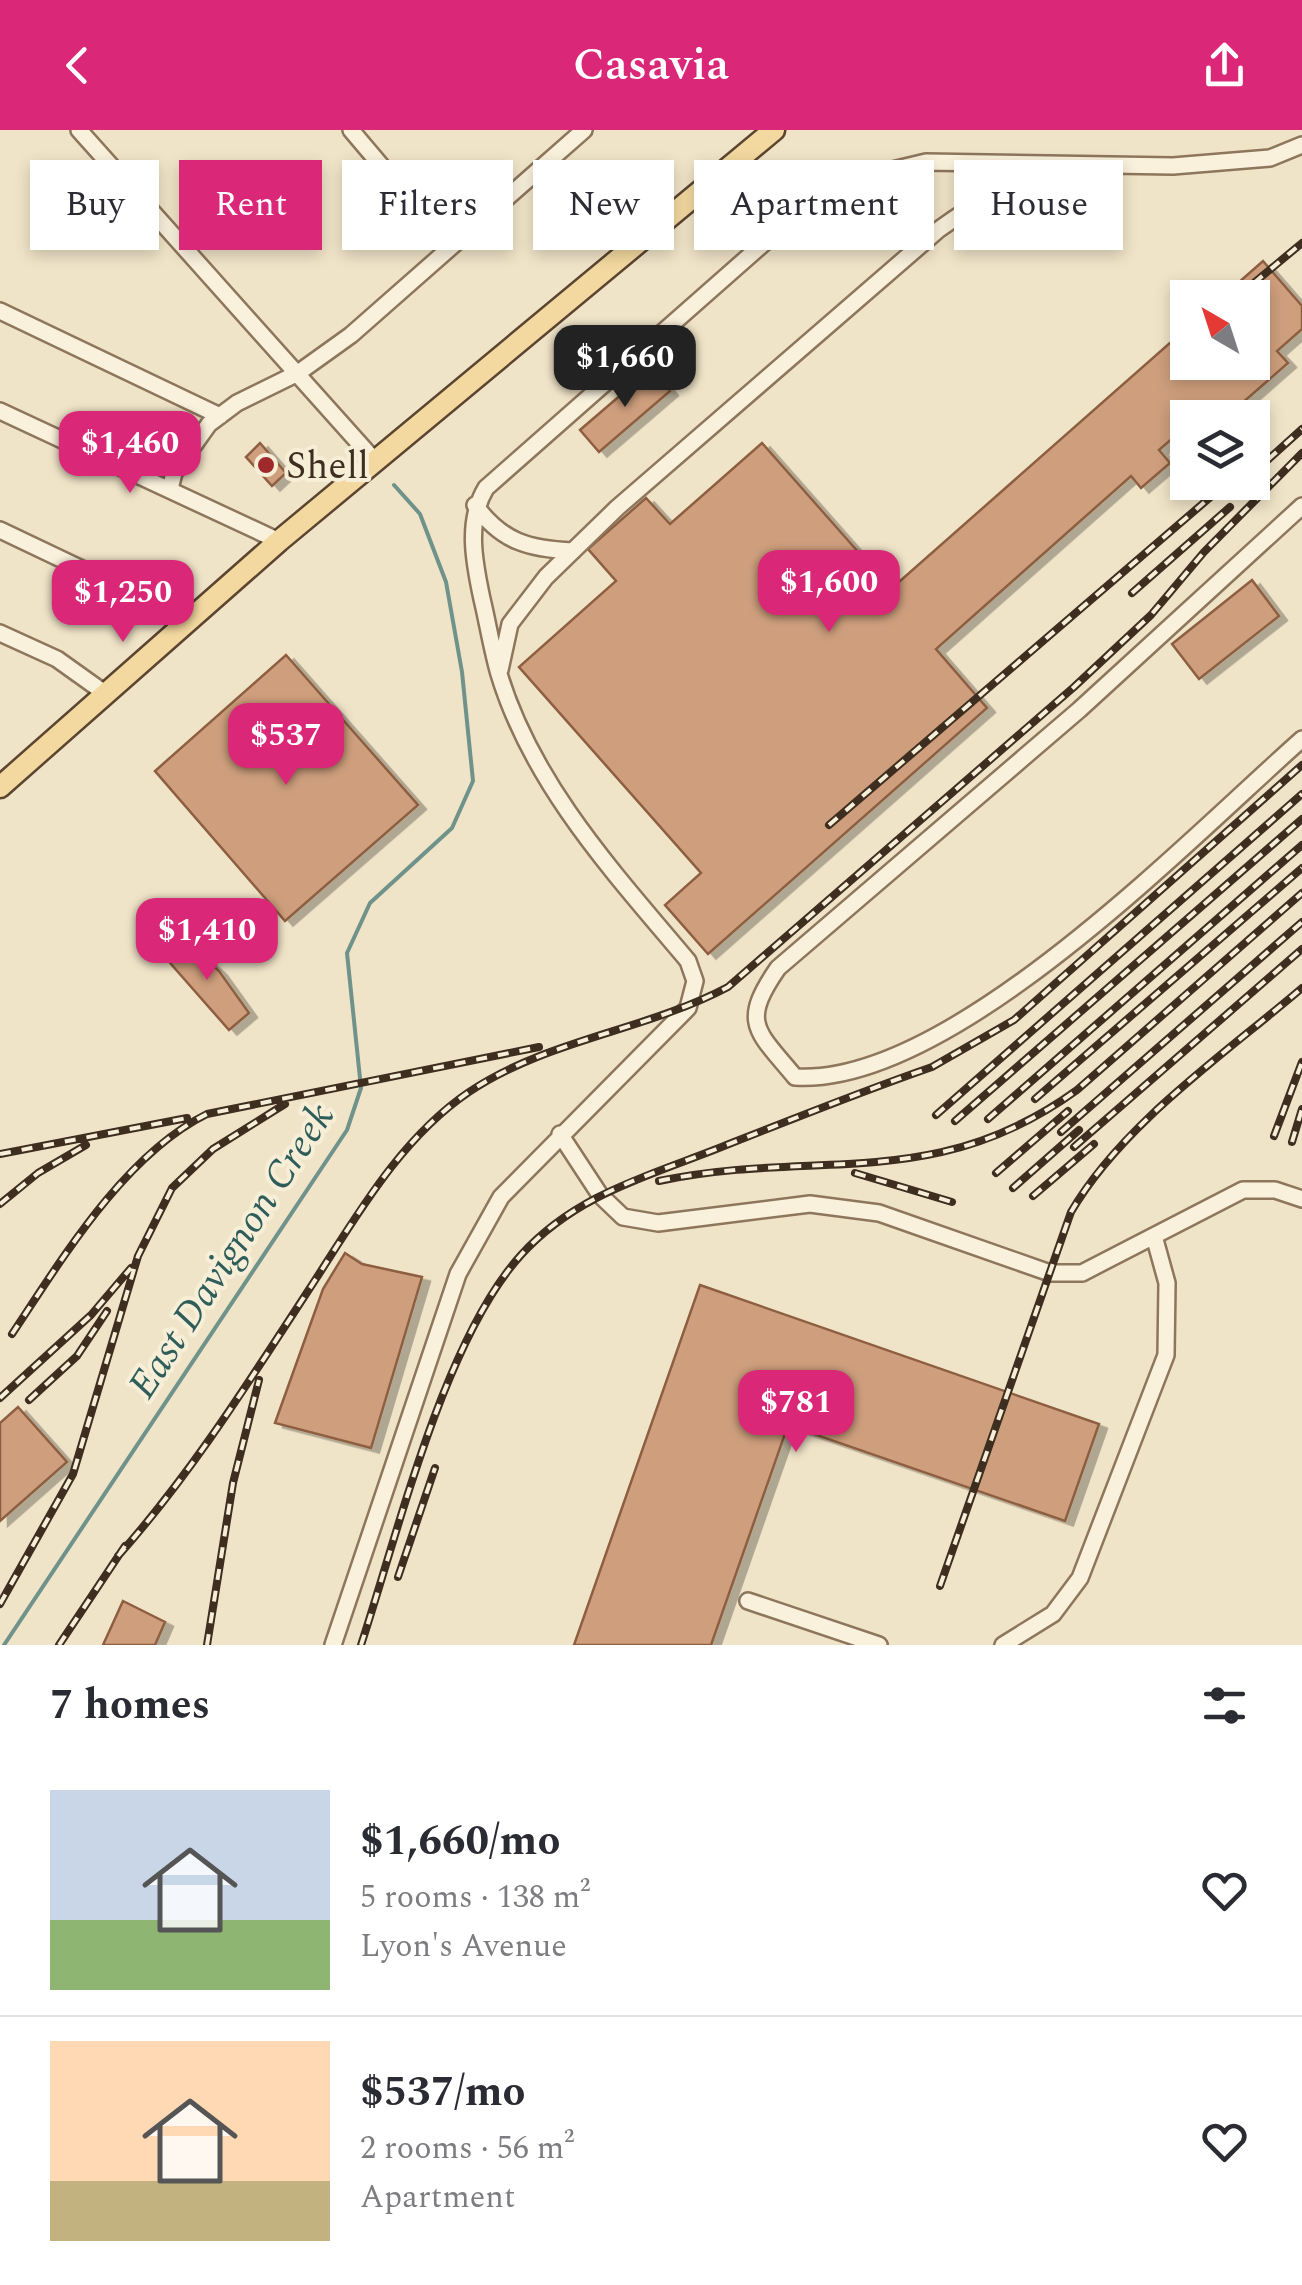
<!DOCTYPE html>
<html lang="en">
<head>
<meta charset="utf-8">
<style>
  body { margin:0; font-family:Spectral,serif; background:#f7f7f7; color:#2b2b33; height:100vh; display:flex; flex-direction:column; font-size:38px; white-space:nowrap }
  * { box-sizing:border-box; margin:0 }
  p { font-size:32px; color:#7c7c81 }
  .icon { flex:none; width:55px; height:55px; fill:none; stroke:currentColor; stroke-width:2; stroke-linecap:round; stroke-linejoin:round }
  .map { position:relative; height:1515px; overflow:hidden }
  .details { display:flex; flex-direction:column; background:#fff; flex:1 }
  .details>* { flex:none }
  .guide { position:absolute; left:30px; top:30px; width:1242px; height:90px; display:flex; gap:20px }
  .needle { width:65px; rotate:321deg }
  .buttons { position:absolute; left:1170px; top:150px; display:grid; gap:20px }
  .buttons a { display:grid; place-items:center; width:100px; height:100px; border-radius:0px; background:#fff; box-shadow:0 5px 15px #0003; font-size:50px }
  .price { position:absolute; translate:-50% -85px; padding:0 22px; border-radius:20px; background:#db2777; color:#fff; font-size:32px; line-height:65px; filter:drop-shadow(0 2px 5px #0008) }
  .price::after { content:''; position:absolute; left:50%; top:60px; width:30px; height:22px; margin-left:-15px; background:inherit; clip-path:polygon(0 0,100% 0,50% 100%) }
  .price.on { background:#222; color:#fff }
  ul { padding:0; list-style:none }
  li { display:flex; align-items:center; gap:30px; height:250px; padding:0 50px }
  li+li { border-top:2px solid #e1e1e2 }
  li span { display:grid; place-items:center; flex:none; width:280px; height:200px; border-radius:0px; color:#555 }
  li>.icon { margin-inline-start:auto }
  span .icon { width:120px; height:120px; fill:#fffc; stroke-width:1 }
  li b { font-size:42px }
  h2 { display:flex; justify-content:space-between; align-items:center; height:120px; padding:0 50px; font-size:42px }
  .chip { padding:0 35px; border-radius:0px; background:#fff; box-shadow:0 5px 15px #0003; font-size:35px; line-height:90px }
  .chip.on { background:#db2777; color:#fff }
  header { display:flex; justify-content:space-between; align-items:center; height:130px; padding:0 50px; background:#db2777; color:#fff; font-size:45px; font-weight:600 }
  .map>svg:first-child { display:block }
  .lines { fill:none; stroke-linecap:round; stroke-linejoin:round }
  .stream { stroke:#6f938a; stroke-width:4 }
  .building { fill:#cf9f7d; stroke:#8d5f41; stroke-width:2.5; filter:url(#shadow) }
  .minor-casing { stroke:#8d765c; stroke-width:20 }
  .major-casing { stroke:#5b4430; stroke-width:25 }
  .minor { stroke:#faf1dc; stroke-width:15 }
  .major { stroke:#f3d9a0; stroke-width:20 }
  .rail-casing { stroke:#3d2e20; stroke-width:8 }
  .rail { stroke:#f7eed8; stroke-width:4; stroke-dasharray:11; stroke-linecap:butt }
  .poi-dot { fill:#9e2a2b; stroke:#f7eed8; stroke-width:4 }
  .labels { text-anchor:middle; stroke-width:8; stroke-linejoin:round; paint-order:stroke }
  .poi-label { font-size:38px; fill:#3d2e20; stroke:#f7eed8; text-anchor:start }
  .water-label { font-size:40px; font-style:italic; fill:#2f5d5a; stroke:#f7eed8 }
</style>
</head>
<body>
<header><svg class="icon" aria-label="back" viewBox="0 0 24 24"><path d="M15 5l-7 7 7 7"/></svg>Casavia<svg class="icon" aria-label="share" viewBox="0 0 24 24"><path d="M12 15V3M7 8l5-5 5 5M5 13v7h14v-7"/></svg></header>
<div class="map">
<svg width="1302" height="1515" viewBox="0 0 1302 1515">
  <defs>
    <filter id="shadow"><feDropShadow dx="8" dy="4.5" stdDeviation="0" flood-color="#0004"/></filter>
  </defs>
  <rect width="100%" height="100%" fill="#f0e4c8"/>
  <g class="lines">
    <!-- stream -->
    <path class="stream" d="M4,1515L347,1000L361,958L347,823L370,773L452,698L473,651L462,542L446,452L420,384L394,355"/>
  </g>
  <!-- building -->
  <path class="building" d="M1263,131L1302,176V199L1277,221L1288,233L1225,288H1188V295L1159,320L1170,333L1141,358L1131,346L936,519L987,578L708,824L665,775L701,743L519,537L616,451L588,419L646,368L670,394L762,313L891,459L1188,197V232H1252V168H1221Z
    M651,239L670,261L599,322L580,300Z
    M260,313L286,343L272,356L246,327Z
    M1252,450L1279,486L1199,549L1172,514Z
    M286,525L418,675L285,791L155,641Z
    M183,808L219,841L249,883L229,900L163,825Z
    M345,1123L362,1134L422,1147L371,1318L275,1293L323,1159Z
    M700,1155L1099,1294L1065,1391L788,1295L711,1515H574Z
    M18,1277L67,1332L0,1391V1293Z
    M123,1471L165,1492L155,1515H103Z"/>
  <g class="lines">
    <defs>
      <path id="minor" d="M79,0L375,331
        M351,0L450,117
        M894,40L927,109
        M0,181L220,286
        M0,281L279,411
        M170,359L174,343L209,294L237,273L298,243L351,205L584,0
        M475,375C502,412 529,419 573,421
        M1302,376L1079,580L778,838C740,893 756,900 795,947C950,957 1189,709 1302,609
        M0,400L189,490
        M0,503L57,529L106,564
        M500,540L510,494L546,447L617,378L938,100C977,72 1012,51 1059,40
        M560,1004L600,1065L623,1087L658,1093L810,1074L879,1083L1050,1143H1082L1243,1060H1275L1302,1069
        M748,1471L879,1515
        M333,1515L458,1144L501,1067L688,878L695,851L688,831C615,744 533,656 499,544C492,520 488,494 482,469C474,432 466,391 486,358L764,113L823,67L867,46L926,32L1173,36L1270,28L1302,15
        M1003,1515L1053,1484L1080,1448L1166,1225L1167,1153L1154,1106"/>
      <path id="major" d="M0,657L279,411L774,0"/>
    </defs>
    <!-- minor casing -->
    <use href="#minor" class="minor-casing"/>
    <!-- major casing -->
    <use href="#major" class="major-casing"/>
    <!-- minor -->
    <use href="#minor" class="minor"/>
    <!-- major -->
    <use href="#major" class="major"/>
    <defs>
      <path id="rail" d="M1237,167L1302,113
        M1252,344L1302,299
        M1132,463L1230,377
        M829,695L1228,352
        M1035,969L1302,738
        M936,985L1302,664
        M988,989L1302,715
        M955,991L1302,689
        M1061,1002L1302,792
        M1274,1006L1302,932
        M1292,1012L1302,979
        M1074,1017L1302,819
        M0,1024L187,988
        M855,1043L952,1072
        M996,1043L1068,981
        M659,1051C817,1018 933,1064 1077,960L1302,763
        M1013,1058L1079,1000
        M1033,1066L1094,1014
        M0,1074L38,1043L86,1015
        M12,1204C62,1129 124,1025 207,984L539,917
        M0,1268L91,1185L131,1138
        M29,1270L77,1226L107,1181
        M118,1426C191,1344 248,1253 308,1161C354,1091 398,1010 469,962C548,909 645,901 728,857L1074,557L1151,485L1204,422L1302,323
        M398,1447L435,1338
        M940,1456L1071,1082C1122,994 1225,924 1302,858
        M0,1474L73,1344L138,1126L172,1058L213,1019L285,974
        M59,1515L125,1416
        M207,1515L233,1353L259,1250
        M361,1515C398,1403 444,1210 521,1125C575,1065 648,1046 719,1018C790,990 860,962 932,937L1014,890L1302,635"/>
    </defs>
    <!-- rail casing -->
    <use href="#rail" class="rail-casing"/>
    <!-- rail -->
    <use href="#rail" class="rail"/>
  </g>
  <!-- markers -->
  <circle class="poi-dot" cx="266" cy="335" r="10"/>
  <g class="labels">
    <!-- poi labels -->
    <g class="poi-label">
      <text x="286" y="348">Shell</text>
    </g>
    <!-- water labels -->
    <g class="water-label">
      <text transform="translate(230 1120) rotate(-57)" y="14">East Davignon Creek</text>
    </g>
  </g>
</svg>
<div class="buttons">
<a><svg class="needle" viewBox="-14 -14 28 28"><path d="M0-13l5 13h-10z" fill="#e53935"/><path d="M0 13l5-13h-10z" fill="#7c7c81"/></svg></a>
<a><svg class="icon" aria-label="layers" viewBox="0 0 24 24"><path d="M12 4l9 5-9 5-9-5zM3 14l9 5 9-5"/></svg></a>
</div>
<b class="price on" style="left:625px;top:280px">$1,660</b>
<b class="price" style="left:130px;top:366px">$1,460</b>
<b class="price" style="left:829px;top:505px">$1,600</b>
<b class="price" style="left:123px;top:515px">$1,250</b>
<b class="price" style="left:286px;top:658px">$537</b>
<b class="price" style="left:207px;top:853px">$1,410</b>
<b class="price" style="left:796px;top:1325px">$781</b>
<div class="guide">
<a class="chip">Buy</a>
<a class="chip on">Rent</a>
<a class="chip">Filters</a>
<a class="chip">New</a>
<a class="chip">Apartment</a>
<a class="chip">House</a>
</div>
</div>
<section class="details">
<h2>7 homes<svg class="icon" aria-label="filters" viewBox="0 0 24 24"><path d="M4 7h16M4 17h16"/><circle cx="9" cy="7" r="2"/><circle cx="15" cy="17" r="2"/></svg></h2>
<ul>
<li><span style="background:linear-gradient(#c9d6e8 65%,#8fb573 0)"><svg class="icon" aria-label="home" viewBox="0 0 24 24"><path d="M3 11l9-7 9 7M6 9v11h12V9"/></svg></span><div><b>$1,660/mo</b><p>5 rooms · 138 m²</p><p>Lyon's Avenue</p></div><svg class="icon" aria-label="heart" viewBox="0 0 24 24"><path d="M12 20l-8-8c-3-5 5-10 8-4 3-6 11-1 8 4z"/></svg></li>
<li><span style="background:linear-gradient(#ffd9b3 70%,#c2b280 0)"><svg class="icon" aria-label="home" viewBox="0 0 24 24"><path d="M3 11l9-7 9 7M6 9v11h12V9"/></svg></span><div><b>$537/mo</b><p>2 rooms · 56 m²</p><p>Apartment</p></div><svg class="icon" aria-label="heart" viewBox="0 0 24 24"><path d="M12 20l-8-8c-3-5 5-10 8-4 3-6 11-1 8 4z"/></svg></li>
</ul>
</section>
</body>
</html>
